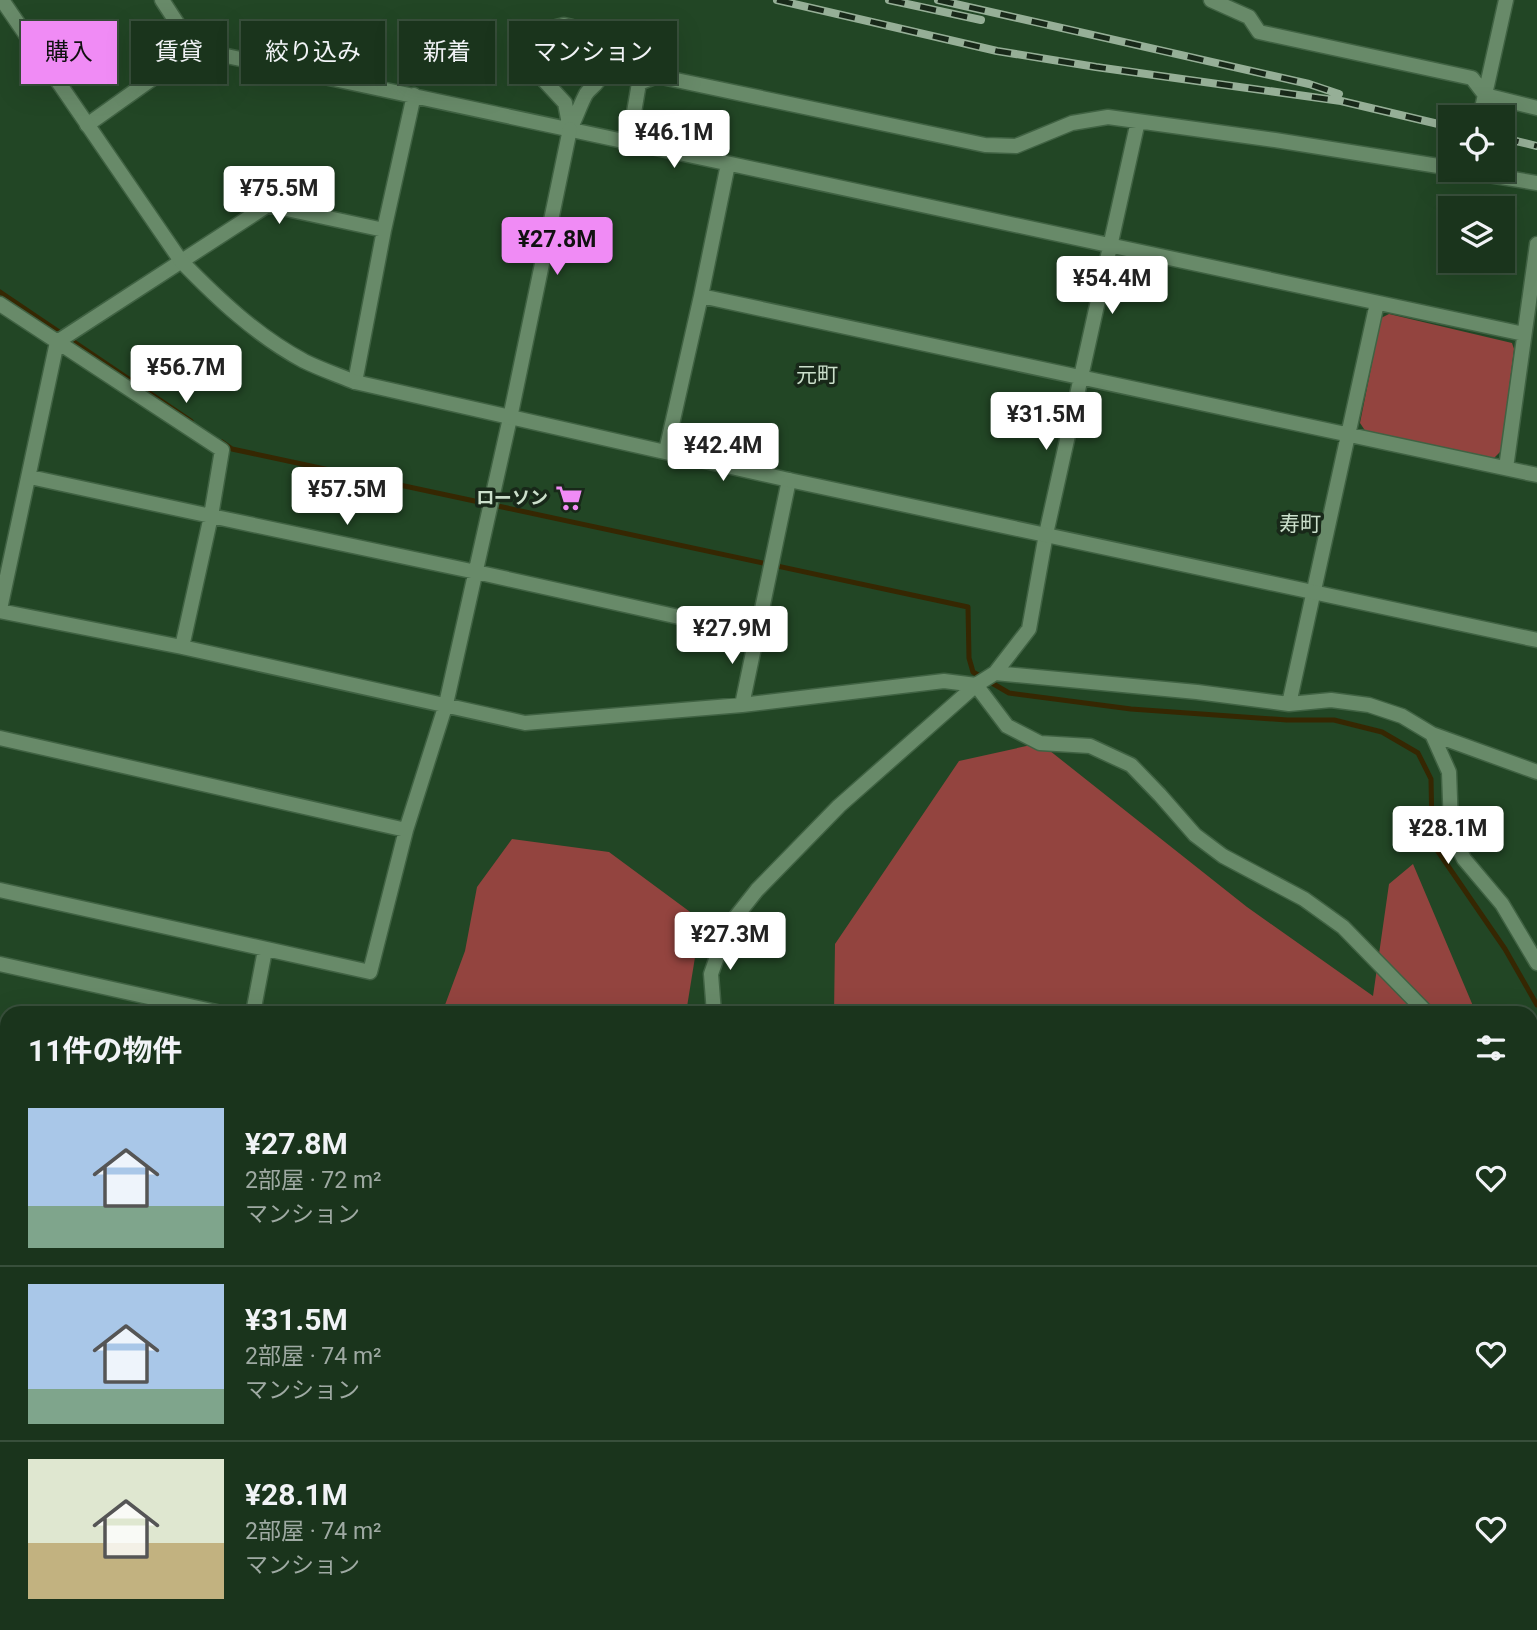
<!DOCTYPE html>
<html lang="ja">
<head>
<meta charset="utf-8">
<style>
  body { margin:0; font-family:Roboto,"Noto Sans JP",sans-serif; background:#233c25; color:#f1f3f6; height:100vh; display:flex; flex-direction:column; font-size:26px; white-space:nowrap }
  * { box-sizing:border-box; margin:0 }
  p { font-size:23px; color:#9faaa3 }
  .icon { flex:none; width:38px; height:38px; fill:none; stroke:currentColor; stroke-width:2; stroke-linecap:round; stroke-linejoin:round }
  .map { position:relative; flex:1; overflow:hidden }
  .details { position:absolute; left:0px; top:1006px; width:1538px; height:625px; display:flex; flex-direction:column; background:#1a341c; border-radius:21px 21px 0 0; box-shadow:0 7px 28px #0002,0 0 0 2px #384f3b }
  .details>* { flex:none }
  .guide { position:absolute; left:21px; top:21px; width:700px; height:63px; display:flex; gap:14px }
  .fabs { position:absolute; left:1438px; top:105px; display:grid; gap:14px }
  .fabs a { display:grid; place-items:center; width:77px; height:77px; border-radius:0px; background:#1a341c; box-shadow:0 7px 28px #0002,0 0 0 2px #384f3b; font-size:35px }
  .price { position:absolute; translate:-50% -60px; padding:0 16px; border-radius:7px; background:#fff; color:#222; font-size:23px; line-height:46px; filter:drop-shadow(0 2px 4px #0008) }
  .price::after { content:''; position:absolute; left:50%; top:42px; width:21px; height:16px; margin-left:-10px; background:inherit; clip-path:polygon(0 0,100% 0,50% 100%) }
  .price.selected { background:#f08bf5; color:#111 }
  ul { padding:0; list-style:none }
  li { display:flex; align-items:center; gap:21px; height:175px; padding:0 28px }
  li+li { border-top:2px solid #384f3b }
  li span { display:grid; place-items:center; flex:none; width:196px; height:140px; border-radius:0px; color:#555 }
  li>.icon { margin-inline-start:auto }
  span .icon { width:84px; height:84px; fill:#fffc; stroke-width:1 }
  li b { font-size:30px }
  h2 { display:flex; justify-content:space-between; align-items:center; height:84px; padding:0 28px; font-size:30px }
  .pill { padding:0 24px; border-radius:0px; background:#1a341c; box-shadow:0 7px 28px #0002,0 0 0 2px #384f3b; font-size:24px; line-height:63px }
  .pill.selected { background:#f08bf5; color:#111 }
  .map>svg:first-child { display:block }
  .green { fill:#93443f }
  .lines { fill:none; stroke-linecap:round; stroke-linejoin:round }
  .stream { stroke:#362702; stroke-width:5 }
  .minor-casing { stroke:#406243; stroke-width:17 }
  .tertiary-casing { stroke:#406243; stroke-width:17 }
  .minor { stroke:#688a69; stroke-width:14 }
  .tertiary { stroke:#688a69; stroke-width:14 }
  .rail-casing { stroke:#96af97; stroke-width:8 }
  .rail { stroke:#182819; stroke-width:5; stroke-dasharray:16; stroke-linecap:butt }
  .labels { text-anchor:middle; stroke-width:7; stroke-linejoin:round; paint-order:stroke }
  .poi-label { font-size:18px; font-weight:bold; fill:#cbdfcb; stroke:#182819; text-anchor:end }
  .quarter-label { font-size:21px; fill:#cbdfcb; stroke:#182819 }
</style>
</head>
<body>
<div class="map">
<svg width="1537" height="1630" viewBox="0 0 1537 1630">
  <rect width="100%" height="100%" fill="#224625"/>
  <!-- green -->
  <path class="green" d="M579,40C601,42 598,66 583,77L577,76L569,67L574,43Z
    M1389,314L1512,343L1514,349L1501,451L1493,459L1366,432L1360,423L1381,318Z
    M1040,743L1247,907L1373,996L1389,884L1413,864L1476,1013H834L835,944L959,761Z
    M512,839L609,852L701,920L686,1013H442L465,951L477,887Z
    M1531,1088L1537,1095V1464L1531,1454Z
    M7,1469V1624H58L59,1630H0V1475Z
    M1537,1530V1630H1514V1624H1531V1532Z
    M173,1624H527L526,1630H163Z
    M713,1624H840L842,1630H711Z
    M958,1624H1070V1630H959Z"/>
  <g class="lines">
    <!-- stream -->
    <path class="stream" d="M0,292L191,421
      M222,442L232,449L968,607L969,658L973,672L1009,693L1131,709L1287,720H1334L1382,732L1418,753L1431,779L1432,829L1437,850L1505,949L1537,1005"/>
    <defs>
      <path id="minor" d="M162,0L194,49L1524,334
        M1211,0L1249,17L1259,32L1472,78L1485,95L1537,108
        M564,25C595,32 613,41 600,77C598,84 590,88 586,94C580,105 576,118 570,129L565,103L541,77L535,63L539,43L549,29Z
        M1480,117L1506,0
        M87,125L194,49
        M629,142L639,83L657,76L985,145L1016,146L1072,123L1108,117L1275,140L1451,168
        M1458,170L1537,183
        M701,296L1537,475
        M0,304L222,450L211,516L476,572L756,634
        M355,382L384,230L414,95
        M666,451L701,296L728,164
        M1506,468L1537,244
        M30,477L211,516L182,647
        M0,609L57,342L268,205L384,230
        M0,611L182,647L525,723L742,705L944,681L976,685L1007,726L1040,743L1090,746L1131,765L1160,795L1195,835L1223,856L1304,899L1343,927L1427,1013
        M995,673L1197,692L1289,704L1331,700L1369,705L1402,716L1432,734L1537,772
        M1289,704L1377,303
        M742,705L789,480
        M1432,734L1449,772L1451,826L1457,845L1464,859L1502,904L1537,963
        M0,738L406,830
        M0,890L370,972L406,830L446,704L510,418
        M0,964L221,1013
        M253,1013L265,950
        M714,1013L711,974L727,928L757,890L839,806L976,685L995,673L1029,629L1046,534L1138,121
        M0,1030L7,1032
        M0,1099L7,1101
        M0,1161L7,1162
        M0,1213L7,1215
        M650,1630L651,1624
        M1086,1630L1087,1624"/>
      <path id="tertiary" d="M2,0L181,261C218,299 257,336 304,361C320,369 338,375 355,382L789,480L1537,640
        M510,418L570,129"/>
    </defs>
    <!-- minor casing -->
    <use href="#minor" class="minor-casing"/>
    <!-- tertiary casing -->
    <use href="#tertiary" class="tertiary-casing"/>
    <!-- minor -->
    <use href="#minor" class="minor"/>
    <!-- tertiary -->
    <use href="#tertiary" class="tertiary"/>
    <defs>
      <path id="rail" d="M777,0L997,51L1096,67L1341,101L1451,127
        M889,0L981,20
        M938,0L1309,84L1339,94
        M1503,138L1537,146"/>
    </defs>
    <!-- rail casing -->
    <use href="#rail" class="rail-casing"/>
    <!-- rail -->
    <use href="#rail" class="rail"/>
  </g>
  <!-- icons -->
  <defs>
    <symbol id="supermarket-bare" viewBox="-9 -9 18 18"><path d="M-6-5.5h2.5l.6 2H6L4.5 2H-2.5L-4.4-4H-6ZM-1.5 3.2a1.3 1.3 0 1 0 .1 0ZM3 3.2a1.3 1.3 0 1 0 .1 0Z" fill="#f08bf5" stroke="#182819" stroke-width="2.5" paint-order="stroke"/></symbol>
  </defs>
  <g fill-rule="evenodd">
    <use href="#supermarket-bare" x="550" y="479" width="38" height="38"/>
  </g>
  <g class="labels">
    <!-- poi labels -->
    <g class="poi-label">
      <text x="548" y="504">ローソン</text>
    </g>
    <!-- quarter labels -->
    <g class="quarter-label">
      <text x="817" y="382">元町</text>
      <text x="1300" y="531">寿町</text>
    </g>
  </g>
</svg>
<div class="fabs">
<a><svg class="icon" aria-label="locate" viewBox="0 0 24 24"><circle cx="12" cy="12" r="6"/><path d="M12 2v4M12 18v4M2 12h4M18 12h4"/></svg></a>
<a><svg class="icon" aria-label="layers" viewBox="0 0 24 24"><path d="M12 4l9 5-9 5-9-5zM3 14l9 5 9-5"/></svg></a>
</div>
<b class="price" style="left:674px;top:170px">¥46.1M</b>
<b class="price" style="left:279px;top:226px">¥75.5M</b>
<b class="price selected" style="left:557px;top:277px">¥27.8M</b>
<b class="price" style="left:1112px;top:316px">¥54.4M</b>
<b class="price" style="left:186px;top:405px">¥56.7M</b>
<b class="price" style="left:1046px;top:452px">¥31.5M</b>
<b class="price" style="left:723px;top:483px">¥42.4M</b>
<b class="price" style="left:347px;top:527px">¥57.5M</b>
<b class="price" style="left:732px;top:666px">¥27.9M</b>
<b class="price" style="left:1448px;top:866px">¥28.1M</b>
<b class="price" style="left:730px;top:972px">¥27.3M</b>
<div class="guide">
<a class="pill selected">購入</a>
<a class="pill">賃貸</a>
<a class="pill">絞り込み</a>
<a class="pill">新着</a>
<a class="pill">マンション</a>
</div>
<section class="details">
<h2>11件の物件<svg class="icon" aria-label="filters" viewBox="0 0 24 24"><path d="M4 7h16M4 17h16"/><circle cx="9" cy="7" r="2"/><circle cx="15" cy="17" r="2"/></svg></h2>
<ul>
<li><span style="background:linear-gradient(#a9c7e8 70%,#7fa58c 0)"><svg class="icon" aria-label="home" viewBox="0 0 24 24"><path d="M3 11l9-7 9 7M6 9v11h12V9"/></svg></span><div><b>¥27.8M</b><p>2部屋 · 72 m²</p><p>マンション</p></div><svg class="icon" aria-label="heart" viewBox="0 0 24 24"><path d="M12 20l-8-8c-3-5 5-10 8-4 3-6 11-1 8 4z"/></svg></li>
<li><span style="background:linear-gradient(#a9c7e8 75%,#7fa58c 0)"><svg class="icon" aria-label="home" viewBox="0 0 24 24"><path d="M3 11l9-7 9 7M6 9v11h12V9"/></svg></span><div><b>¥31.5M</b><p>2部屋 · 74 m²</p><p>マンション</p></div><svg class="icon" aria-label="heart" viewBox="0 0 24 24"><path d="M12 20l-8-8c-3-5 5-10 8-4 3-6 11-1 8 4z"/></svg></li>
<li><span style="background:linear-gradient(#dfe7d0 60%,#c2b280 0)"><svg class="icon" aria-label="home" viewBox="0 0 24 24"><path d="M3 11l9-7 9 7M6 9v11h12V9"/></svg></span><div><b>¥28.1M</b><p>2部屋 · 74 m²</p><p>マンション</p></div><svg class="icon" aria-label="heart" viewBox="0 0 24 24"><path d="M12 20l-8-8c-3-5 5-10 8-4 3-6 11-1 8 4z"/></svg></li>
</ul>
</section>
</div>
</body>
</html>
